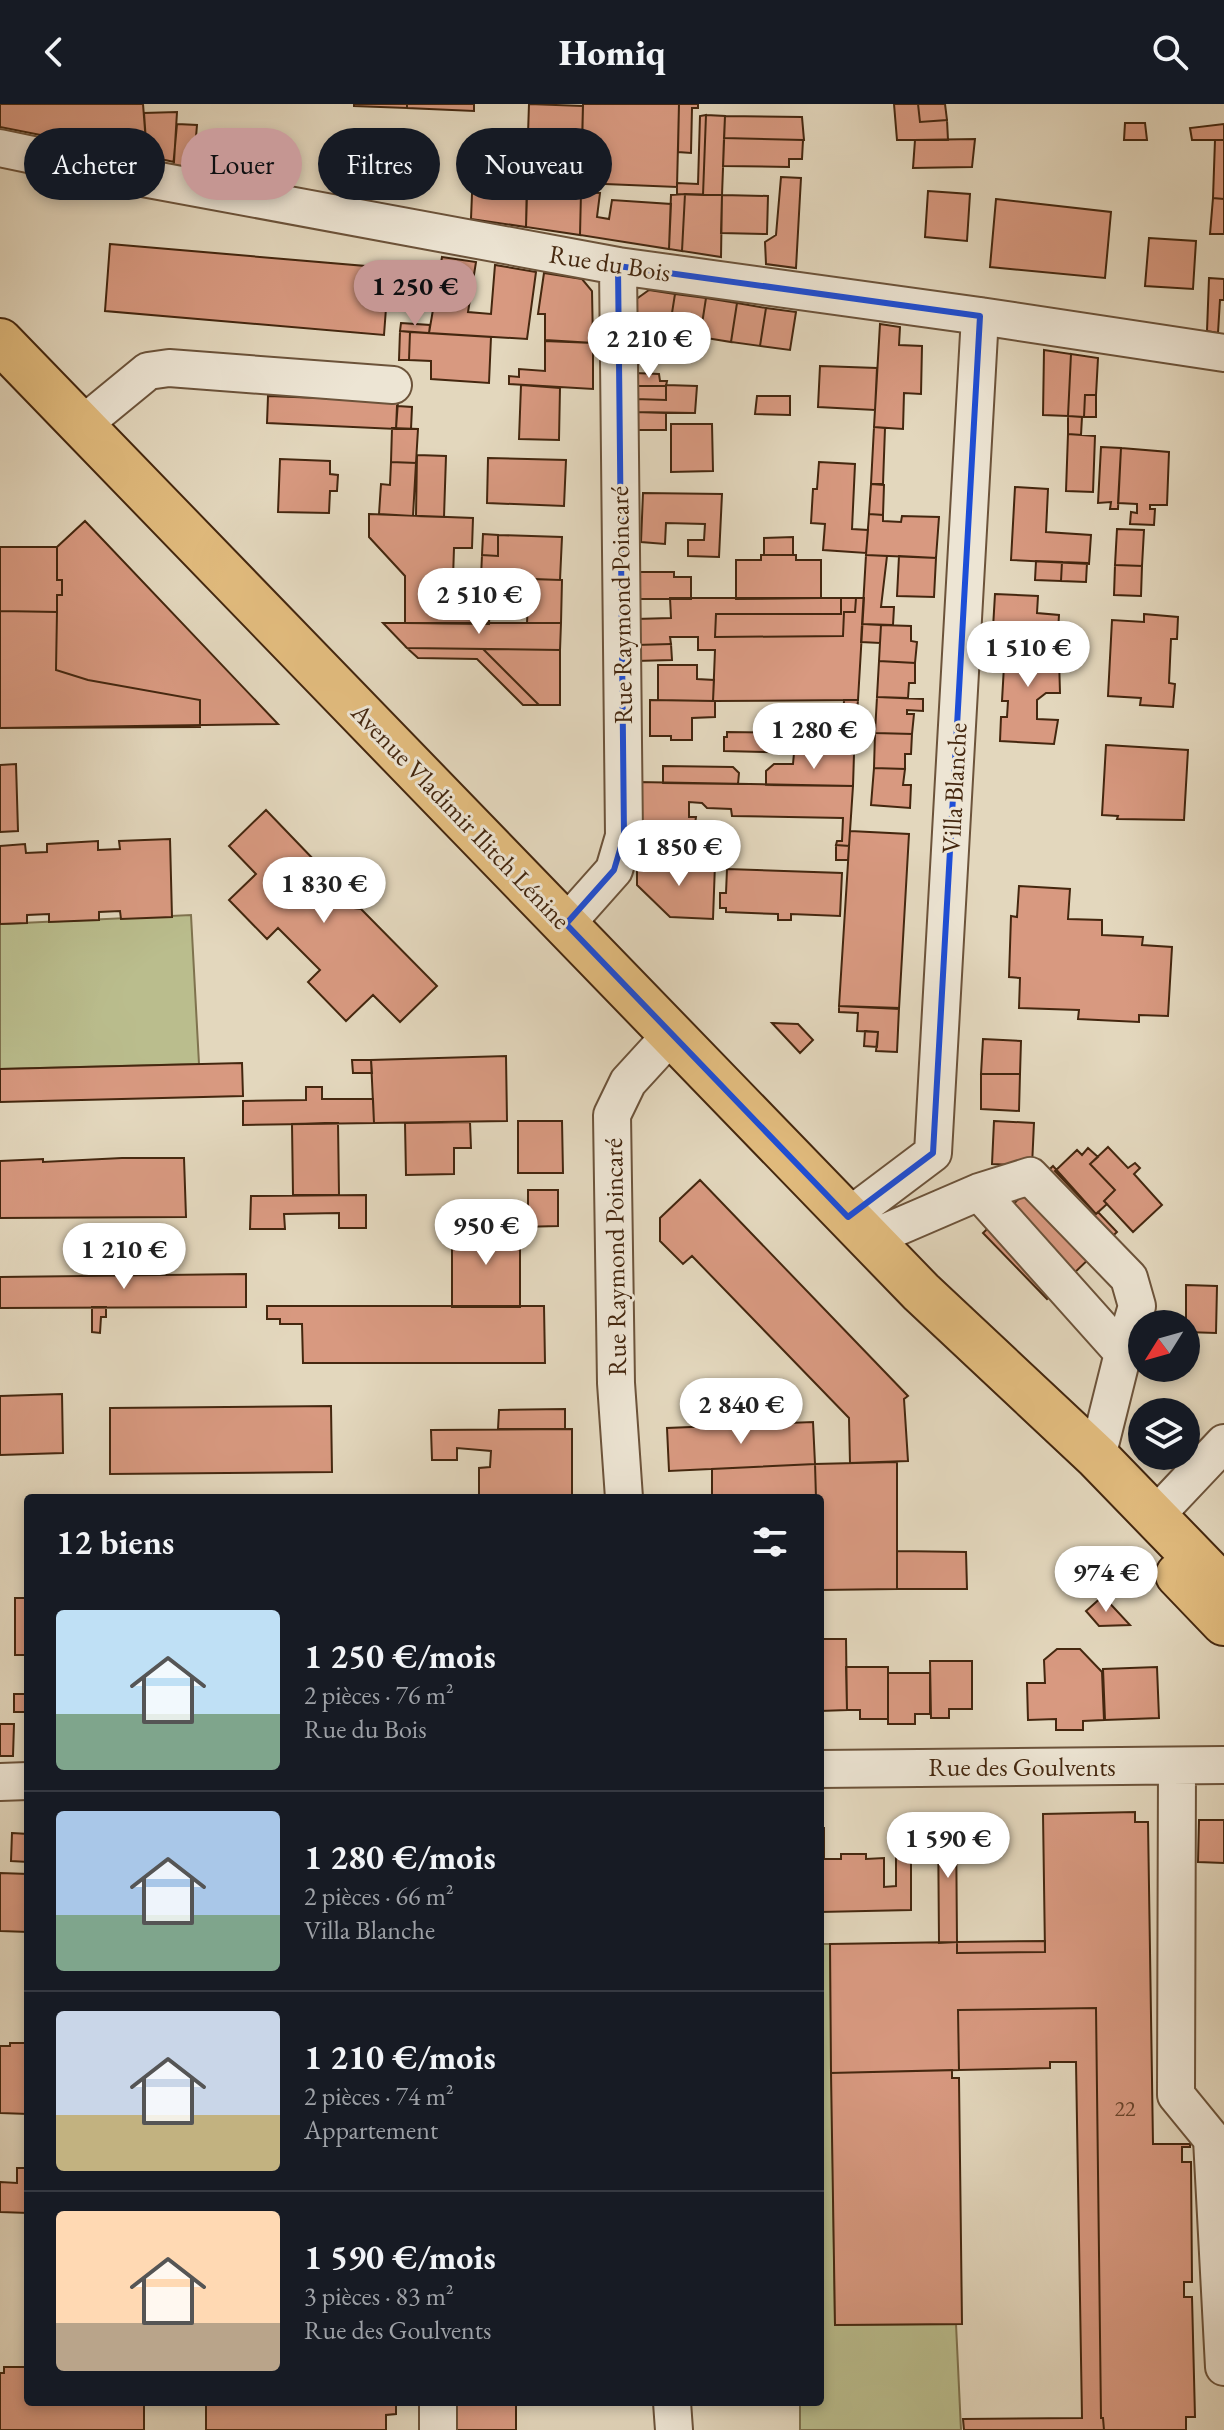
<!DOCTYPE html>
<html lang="fr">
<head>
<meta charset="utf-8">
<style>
  body { margin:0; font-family:"EB Garamond",serif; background:#20242c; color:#f1f3f6; height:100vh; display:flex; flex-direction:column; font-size:30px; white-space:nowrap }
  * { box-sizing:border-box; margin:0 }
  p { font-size:26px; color:#9ea1a6 }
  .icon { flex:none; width:44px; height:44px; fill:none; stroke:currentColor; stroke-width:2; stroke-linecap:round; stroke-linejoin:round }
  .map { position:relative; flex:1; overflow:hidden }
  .side { position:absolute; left:24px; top:1390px; width:800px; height:912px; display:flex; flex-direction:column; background:#171b24; border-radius:8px; box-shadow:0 4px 12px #0003 }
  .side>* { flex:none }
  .guide { position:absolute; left:24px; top:24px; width:800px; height:72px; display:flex; gap:16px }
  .needle { width:52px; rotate:233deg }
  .controls { position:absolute; left:1128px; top:1206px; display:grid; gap:16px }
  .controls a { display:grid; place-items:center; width:72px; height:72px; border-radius:50%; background:#171b24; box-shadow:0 4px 12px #0003; font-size:40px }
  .price { position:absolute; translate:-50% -68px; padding:0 18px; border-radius:28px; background:#fff; color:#222; font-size:26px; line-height:52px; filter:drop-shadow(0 2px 4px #0008) }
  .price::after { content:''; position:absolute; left:50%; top:48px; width:24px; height:18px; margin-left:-12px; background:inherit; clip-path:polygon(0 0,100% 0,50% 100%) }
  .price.selected { background:#c59692; color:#111 }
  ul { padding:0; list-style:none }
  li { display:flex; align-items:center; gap:24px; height:200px; padding:0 32px }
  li+li { border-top:2px solid #363941 }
  li span { display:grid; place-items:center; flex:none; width:224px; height:160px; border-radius:8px; color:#555 }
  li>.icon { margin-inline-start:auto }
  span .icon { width:96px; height:96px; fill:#fffc; stroke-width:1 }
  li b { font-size:34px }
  h2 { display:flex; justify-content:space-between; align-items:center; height:96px; padding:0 32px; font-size:34px }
  .tag { padding:0 28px; border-radius:36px; background:#171b24; box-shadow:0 4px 12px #0003; font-size:28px; line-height:72px }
  .tag.selected { background:#c59692; color:#111 }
  header { display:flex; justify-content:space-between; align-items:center; height:104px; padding:0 32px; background:#171b24; font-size:36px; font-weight:800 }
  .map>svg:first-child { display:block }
  .green { fill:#babd8d; stroke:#7f724e; stroke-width:2 }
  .building { fill:#d89980; stroke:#44270f; stroke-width:2 }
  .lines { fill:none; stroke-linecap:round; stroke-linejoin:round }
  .minor-casing { stroke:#6c533a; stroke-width:40 }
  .major-casing { stroke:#44270f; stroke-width:48 }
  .minor { stroke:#ede5d4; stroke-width:36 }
  .major { stroke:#e2bc7e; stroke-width:44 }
  .marked { fill:none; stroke:#1d4ed8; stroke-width:6; stroke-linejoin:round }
  .labels { text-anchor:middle; stroke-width:6; stroke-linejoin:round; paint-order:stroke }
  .number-label { font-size:22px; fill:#69442b }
  .street-label { font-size:26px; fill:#44270f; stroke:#ede5d4 }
</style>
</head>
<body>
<header><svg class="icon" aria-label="back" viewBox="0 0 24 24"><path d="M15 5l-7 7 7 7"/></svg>Homiq<svg class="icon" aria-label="search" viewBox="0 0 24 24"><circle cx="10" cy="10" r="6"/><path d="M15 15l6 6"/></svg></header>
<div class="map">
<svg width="1224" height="2326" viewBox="0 0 1224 2326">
  <rect width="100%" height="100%" fill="#e3d7bd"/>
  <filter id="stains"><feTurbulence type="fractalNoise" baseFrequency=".0025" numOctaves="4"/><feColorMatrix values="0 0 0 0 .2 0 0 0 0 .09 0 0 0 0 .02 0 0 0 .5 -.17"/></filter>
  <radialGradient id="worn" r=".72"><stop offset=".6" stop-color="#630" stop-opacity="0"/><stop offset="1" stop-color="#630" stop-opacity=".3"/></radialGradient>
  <!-- green -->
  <path class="green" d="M191,811L199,960L0,965V820Z
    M820,1840H830L835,2221L956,2220L961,2326H800V2298H820Z"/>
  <!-- building -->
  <path class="building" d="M0,0H143L147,52L0,23Z
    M354,0H407V4L354,2Z
    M407,0H474V7L407,4Z
    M529,0L583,2L580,131L526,123L528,58L567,59L566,71L569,76H572L574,32L528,30Z
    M583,0H679L677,83L581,79Z
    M679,0H698V4H692L691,49L678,48Z
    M894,0H918L920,18L947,16L948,36H897Z
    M918,0H945L947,16L920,18Z
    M177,8L174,58L147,52L144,9Z
    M706,11L725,12L722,91H703Z
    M706,11L703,91L677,90V79L698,80L700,12Z
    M725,12L802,13L804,36L724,34Z
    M1125,19H1145L1147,36H1124Z
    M177,20L197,21L193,69L173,64Z
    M1224,20V36H1192L1190,24Z
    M724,34L803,36L802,55H789V63L723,62Z
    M975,35L972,63L913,64L915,36Z
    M1215,36H1224V95L1213,94Z
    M473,65L527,71L526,123L471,115Z
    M781,73L801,74L796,164L766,160L765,138L776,131Z
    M928,87L970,90L967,137L925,133Z
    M581,88L600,89L597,113L609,115L612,96L671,100L669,145L580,131Z
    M685,90L722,91L721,153L682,147Z
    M685,90L682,147L669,145L671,91Z
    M722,91L768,92L767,130L721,129Z
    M1213,94L1224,95V130H1210Z
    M996,95L1111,108L1105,174L990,163Z
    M1149,134L1196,137L1193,185L1145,182Z
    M110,140L389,164L384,231L105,207Z
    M442,153L476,158L468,208L491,210L495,161L536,168L527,235L429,229Z
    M544,169L582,175L592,187L593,239L545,237V210H538Z
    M1209,174L1224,175V196H1220L1218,229L1207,227Z
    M649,186L675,190L669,228L635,223V196Z
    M675,190L706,194L700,233L669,228Z
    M706,194L737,199L731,238L700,233Z
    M737,199L766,204L760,242L731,238Z
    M766,204L796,208L790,246L760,242Z
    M401,219L430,221L429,229L400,227Z
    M880,220L900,223L899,241L922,242L921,290L904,289L903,325L874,323Z
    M400,227L410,228L409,256H399Z
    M410,228L491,233L489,279L431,275V257L409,256Z
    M668,228L700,233L699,244L668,240Z
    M545,236L593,239V285L509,280V272L519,273V265L545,267Z
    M1044,246L1071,250L1068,312L1043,311Z
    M1071,250L1098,254L1096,291H1085L1084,313L1068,312Z
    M820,262L877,264L875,306L818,303Z
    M635,269L659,270L660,277H667L666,282H635Z
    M521,281L560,284L559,336L519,335Z
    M666,281L697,282L695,309L635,308V295L666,296Z
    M635,282H666V296L635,295Z
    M1085,291H1096V313H1084Z
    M268,292L398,297L396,325L267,319Z
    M757,292H790V311L755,310Z
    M397,302L412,303L411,325H396Z
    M635,308L666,309V326H635Z
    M1068,312L1082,313L1081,331L1068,330Z
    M671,320H712L713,367L671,368Z
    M874,323L885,324L883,380H871Z
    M392,324L418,325L416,359L391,358Z
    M1068,330L1095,332L1093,388L1066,387Z
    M1101,343L1121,344L1118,405H1110L1111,398L1098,399Z
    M1121,344L1169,348L1167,401H1150V405H1155L1154,421L1130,420L1131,408L1137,409V400L1118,399Z
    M417,351L446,352L444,413L416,412Z
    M488,354L566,356L564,402L487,399Z
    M280,355L330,357V370L338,371L337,387H330L329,409L278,408Z
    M391,358L416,359L413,412L379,410L381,380L390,381Z
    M819,358L855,360L852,425L868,426L866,449L823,446L825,420L811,419L813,385H817Z
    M871,380L884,381L883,411L869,410Z
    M1015,383L1048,385L1046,428L1091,431L1089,460L1011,456Z
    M643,389L722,390L719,453L688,452V436H704L705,420L666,419L665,440L641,438Z
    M369,410L473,414L472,444H454L453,474H444L443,494L490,495L489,520L405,519V472L369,433Z
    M869,410L883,411V417L901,418L902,412L939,413L936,454L866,451Z
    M85,417L278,620L0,624V507L57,508V491H62V476H57V443Z
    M1117,425L1144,426L1142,462L1115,461Z
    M483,430L498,431V452L482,451Z
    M498,431L562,433L560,476L481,473L482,451L498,452Z
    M793,433V451H764V434Z
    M0,443H57V476H62V491H57V508L0,507Z
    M761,451H796V456H821V494L736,495V456H761Z
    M866,451L887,452L881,503H894L893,521L862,520Z
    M899,452L936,454L934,493L897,492Z
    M1036,457L1062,458L1061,477L1035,476Z
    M1062,458L1087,459L1086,478L1061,477Z
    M1115,461L1142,462L1141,492L1114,491Z
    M636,468H674V473H691V495H636Z
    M529,475L562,476L561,519H527Z
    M995,490L1038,492L1037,509L1059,511L1058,527L993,524Z
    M670,494H841V510H716L715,533L843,532L844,508H855L856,494H864L858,596L713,597L715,546H698V533H670L671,540L636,541V515L671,514Z
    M841,494H856L855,508H844L843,532L715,533L716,510H841Z
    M0,507L57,508L56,566L88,576L200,596V623L0,624Z
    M1144,510L1178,513L1177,535H1171L1169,579L1175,580L1173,603L1140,601L1141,594L1108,592L1112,516L1144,518Z
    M383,519H561L560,546L407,544Z
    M862,520L881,521L880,539L861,538Z
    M881,521L911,522V537L917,538L915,559L879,557Z
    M1009,525L1042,527L1041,545L1048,553L1059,554L1060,589H1046L1037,596V615L1058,616L1054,640L1000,637L1001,613H1007L1008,597H1002L1005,544H1008Z
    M671,540L672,556L636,557V541Z
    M407,544L483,545L539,601H523L477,555L418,554Z
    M483,545L560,546V601H539Z
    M879,557L915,559V579H909L908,594L877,593Z
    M658,561H697V575L714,576L713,597L658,596Z
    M877,593L923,595V607L907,606V610H914L912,630L875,629Z
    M650,596L715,597V613L692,614V636H671V632H650Z
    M844,596H858L856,622L843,621Z
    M727,628L803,629V649L724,647V633H727Z
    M875,629L912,630L911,650H905V665L874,664Z
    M1106,641L1188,646L1184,716L1117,715L1118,712L1102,711Z
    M794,649L854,650L853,682L766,681V667L774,660H793Z
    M16,660L18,727L0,728V661Z
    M663,662L733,663L739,669L738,680L663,679Z
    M874,664L905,665L903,681H911L910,704L871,701Z
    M637,678L853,682L849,742L836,741L837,737H842L843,714L732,712L731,705L707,704L702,699L689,698V713H696L695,720H689L688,742L693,747L699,740L716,741L715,760L637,758Z
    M266,706L341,784V792L354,804L361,805L437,882L400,918L373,891L346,917L308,878L320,866L278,824L267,835L229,796L256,770L229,742Z
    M850,727L909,730L899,905L839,902Z
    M170,735L172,813L121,815L120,807L99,808V816L49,818V810L27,811V819L0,820V742L25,740L26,749L47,748V740L98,737V746L120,745L119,737Z
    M836,741L849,742L848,756H836Z
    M637,758L715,760L713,815L670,813L637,781Z
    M727,765L842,769L840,812L791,810V816H778V810L726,808V804H720V789H726Z
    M1019,782L1070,785L1068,815L1102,816V831L1143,833L1142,841L1172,843L1168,912L1139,911V918L1078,915L1079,906L1019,904L1020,874L1009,873L1011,812L1017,813Z
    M839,902L899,904L897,948L876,947L878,928L857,927L858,909L839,908Z
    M772,919L798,920L813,936L800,949Z
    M865,927L878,928L877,943L864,942Z
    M983,935L1021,937L1020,970H981Z
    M506,952L507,1017L374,1019L371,956Z
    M352,956H371L372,969H353Z
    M242,959L243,992L0,998V965Z
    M981,970H1020L1019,1007L981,1005Z
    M306,983H322V995H373L374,1019L243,1021V997L306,996Z
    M518,1017H562L563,1069H518Z
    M994,1017L1034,1019L1032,1062L992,1060Z
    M470,1018L471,1044H454V1070L406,1071L405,1019Z
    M338,1019L339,1091H293L292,1020Z
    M1108,1043L1128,1064L1135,1059L1140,1064L1134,1070L1162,1101L1133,1128L1104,1097L1115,1086L1090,1060Z
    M1088,1044L1098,1053L1090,1060L1115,1086L1104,1097L1107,1100L1096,1110L1055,1067L1077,1046L1082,1051Z
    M122,1054H184L186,1113L0,1114V1057L43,1055V1058Z
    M1053,1062L1096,1110L1098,1108L1117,1128L1047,1195L983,1129Z
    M700,1076L908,1292L904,1295L908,1357L850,1359L849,1314L692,1152L683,1160L660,1137V1114Z
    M528,1086H558V1122L520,1123V1103H528Z
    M366,1091V1124H339V1109L284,1110L285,1125H250L251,1092Z
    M452,1123H520V1203H452Z
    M246,1170V1203L0,1204V1173Z
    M1186,1181L1217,1182L1216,1229L1186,1228Z
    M267,1202H544L545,1259H303L302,1220H280V1215H267Z
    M92,1203H106V1213H101L100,1229L92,1228Z
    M62,1290L63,1349L0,1351V1292Z
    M331,1302L332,1368L110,1370V1304Z
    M565,1305V1325H498L499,1306Z
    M813,1318L815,1360L669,1367L667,1324Z
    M572,1325V1394H479V1364L490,1363L491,1347L457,1344V1356H432L431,1326Z
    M897,1358V1485L820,1486V1394H816L815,1360Z
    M815,1360L816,1394H712V1365Z
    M897,1447L966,1448L967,1485H897Z
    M1103,1492L1130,1521L1099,1522L1086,1507Z
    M15,1494H28V1551H15Z
    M820,1535H846L847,1606L820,1607Z
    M1057,1545H1080L1102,1568L1104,1616L1083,1617V1626H1056V1615L1028,1616L1027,1579H1045L1044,1556Z
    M930,1557H972V1605H949V1614H931Z
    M846,1563H888V1615H860V1606H847Z
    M1157,1563L1159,1614L1105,1616L1103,1565Z
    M888,1569H930V1610H915V1620H888Z
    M14,1590H28V1608H14Z
    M0,1620H14L13,1652H0Z
    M1135,1708V1718H1148L1153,2040H1190V2043H1182V2058H1191L1192,2178H1184V2193H1192L1195,2313H1186V2326H1104L1103,2314H1101L1096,1904L958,1906L959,1966L831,1969L830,1840L957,1838V1849L1045,1848L1043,1710Z
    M956,1713L957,1838L939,1839L938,1714Z
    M1199,1716H1224V1759L1198,1758Z
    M820,1724H824V1755H841V1750H866V1755L884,1754V1783L896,1782V1754L911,1753V1806L820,1808Z
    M12,1729L28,1730V1758L11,1757Z
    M0,1769L28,1770V1828L0,1827Z
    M1045,1837V1848L957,1849V1838Z
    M1096,1904L1101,2314H1103L1104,2326H964L963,2315L1082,2314L1076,1958H1050V1964L959,1966L958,1906Z
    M10,1939H28V2010L0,2009V1942H10Z
    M952,1966V1974H959L962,2220L835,2221L831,1969Z
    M17,2064H28V2109L0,2108V2078L17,2079Z
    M4,2263H28V2298H144V2326H0V2269H4Z
    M206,2298H396V2310L386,2311V2326H206Z
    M457,2298H516V2326H457Z"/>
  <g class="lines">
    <defs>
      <path id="minor" d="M0,44L143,74L618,162L980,212L1224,249
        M81,322L148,267L169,264L393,281
        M566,820L614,766L624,732L618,162
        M979,1088L1123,1249L1097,1353
        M848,1113L933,1049L980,212
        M870,1135L979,1088L1030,1072L1129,1174L1137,1202L1123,1249
        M624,1394L616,1279L612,1011L628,978L671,931
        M1155,1412L1224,1339
        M1177,1662L1176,1991L1212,2035L1224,2263
        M820,1665L1224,1661
        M0,1678L28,1677
        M438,2298V2326
        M672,2298L674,2326"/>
      <path id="major" d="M0,237L921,1188L1097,1353L1224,1484
        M1178,1471L1224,1519"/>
    </defs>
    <!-- minor casing -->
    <use href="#minor" class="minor-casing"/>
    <!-- major casing -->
    <use href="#major" class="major-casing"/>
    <!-- minor -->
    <use href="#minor" class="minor"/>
    <!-- major -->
    <use href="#major" class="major"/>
  </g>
  <!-- marked area -->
  <path class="marked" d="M618,162L980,212L933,1049L848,1113L566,820L614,766L624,732Z"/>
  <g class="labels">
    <!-- number labels -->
    <g class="number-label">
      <text x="1125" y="2012">22</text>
    </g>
    <!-- street labels -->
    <g class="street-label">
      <text transform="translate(610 159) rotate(9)" y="9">Rue du Bois</text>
      <text transform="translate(621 501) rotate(-91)" y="9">Rue Raymond Poincaré</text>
      <text transform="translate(954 684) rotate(-87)" y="9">Villa Blanche</text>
      <text transform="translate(461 712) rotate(46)" y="9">Avenue Vladimir Ilitch Lénine</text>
      <text transform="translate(615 1153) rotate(-91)" y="9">Rue Raymond Poincaré</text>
      <text x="1022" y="1672">Rue des Goulvents</text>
    </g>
  </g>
  <rect width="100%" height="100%" filter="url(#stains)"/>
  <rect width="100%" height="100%" fill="url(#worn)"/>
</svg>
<div class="controls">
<a><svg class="needle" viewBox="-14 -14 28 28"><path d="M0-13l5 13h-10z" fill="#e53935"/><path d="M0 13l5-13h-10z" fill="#9ea1a6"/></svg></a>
<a><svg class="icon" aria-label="layers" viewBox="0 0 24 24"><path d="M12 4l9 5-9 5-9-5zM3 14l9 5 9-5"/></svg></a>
</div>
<b class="price selected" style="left:415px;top:224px">1 250 €</b>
<b class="price" style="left:649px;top:276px">2 210 €</b>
<b class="price" style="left:479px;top:532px">2 510 €</b>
<b class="price" style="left:1028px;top:585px">1 510 €</b>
<b class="price" style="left:814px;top:667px">1 280 €</b>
<b class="price" style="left:679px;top:784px">1 850 €</b>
<b class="price" style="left:324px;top:821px">1 830 €</b>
<b class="price" style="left:486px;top:1163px">950 €</b>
<b class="price" style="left:124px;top:1187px">1 210 €</b>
<b class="price" style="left:741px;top:1342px">2 840 €</b>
<b class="price" style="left:1106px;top:1510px">974 €</b>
<b class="price" style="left:948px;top:1776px">1 590 €</b>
<div class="guide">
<a class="tag">Acheter</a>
<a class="tag selected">Louer</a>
<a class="tag">Filtres</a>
<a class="tag">Nouveau</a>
</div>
<section class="side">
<h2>12 biens<svg class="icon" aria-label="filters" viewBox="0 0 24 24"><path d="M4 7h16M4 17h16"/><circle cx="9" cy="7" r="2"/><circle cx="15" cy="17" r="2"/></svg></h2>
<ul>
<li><span style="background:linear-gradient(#bfe0f5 65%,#7fa58c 0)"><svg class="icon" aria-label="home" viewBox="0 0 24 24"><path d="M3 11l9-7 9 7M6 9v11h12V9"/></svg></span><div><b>1 250 €/mois</b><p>2 pièces · 76 m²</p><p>Rue du Bois</p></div></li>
<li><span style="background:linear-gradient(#a9c7e8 65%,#7fa58c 0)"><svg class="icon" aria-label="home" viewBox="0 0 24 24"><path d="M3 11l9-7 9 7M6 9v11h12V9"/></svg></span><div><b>1 280 €/mois</b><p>2 pièces · 66 m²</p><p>Villa Blanche</p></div></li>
<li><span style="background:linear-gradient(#c9d6e8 65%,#c2b280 0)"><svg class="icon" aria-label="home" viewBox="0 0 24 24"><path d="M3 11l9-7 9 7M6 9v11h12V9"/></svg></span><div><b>1 210 €/mois</b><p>2 pièces · 74 m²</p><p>Appartement</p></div></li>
<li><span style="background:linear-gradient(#ffd9b3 70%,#b9a48a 0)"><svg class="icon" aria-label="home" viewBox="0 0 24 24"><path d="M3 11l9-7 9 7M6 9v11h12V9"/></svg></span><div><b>1 590 €/mois</b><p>3 pièces · 83 m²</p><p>Rue des Goulvents</p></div></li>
</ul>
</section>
</div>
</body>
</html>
